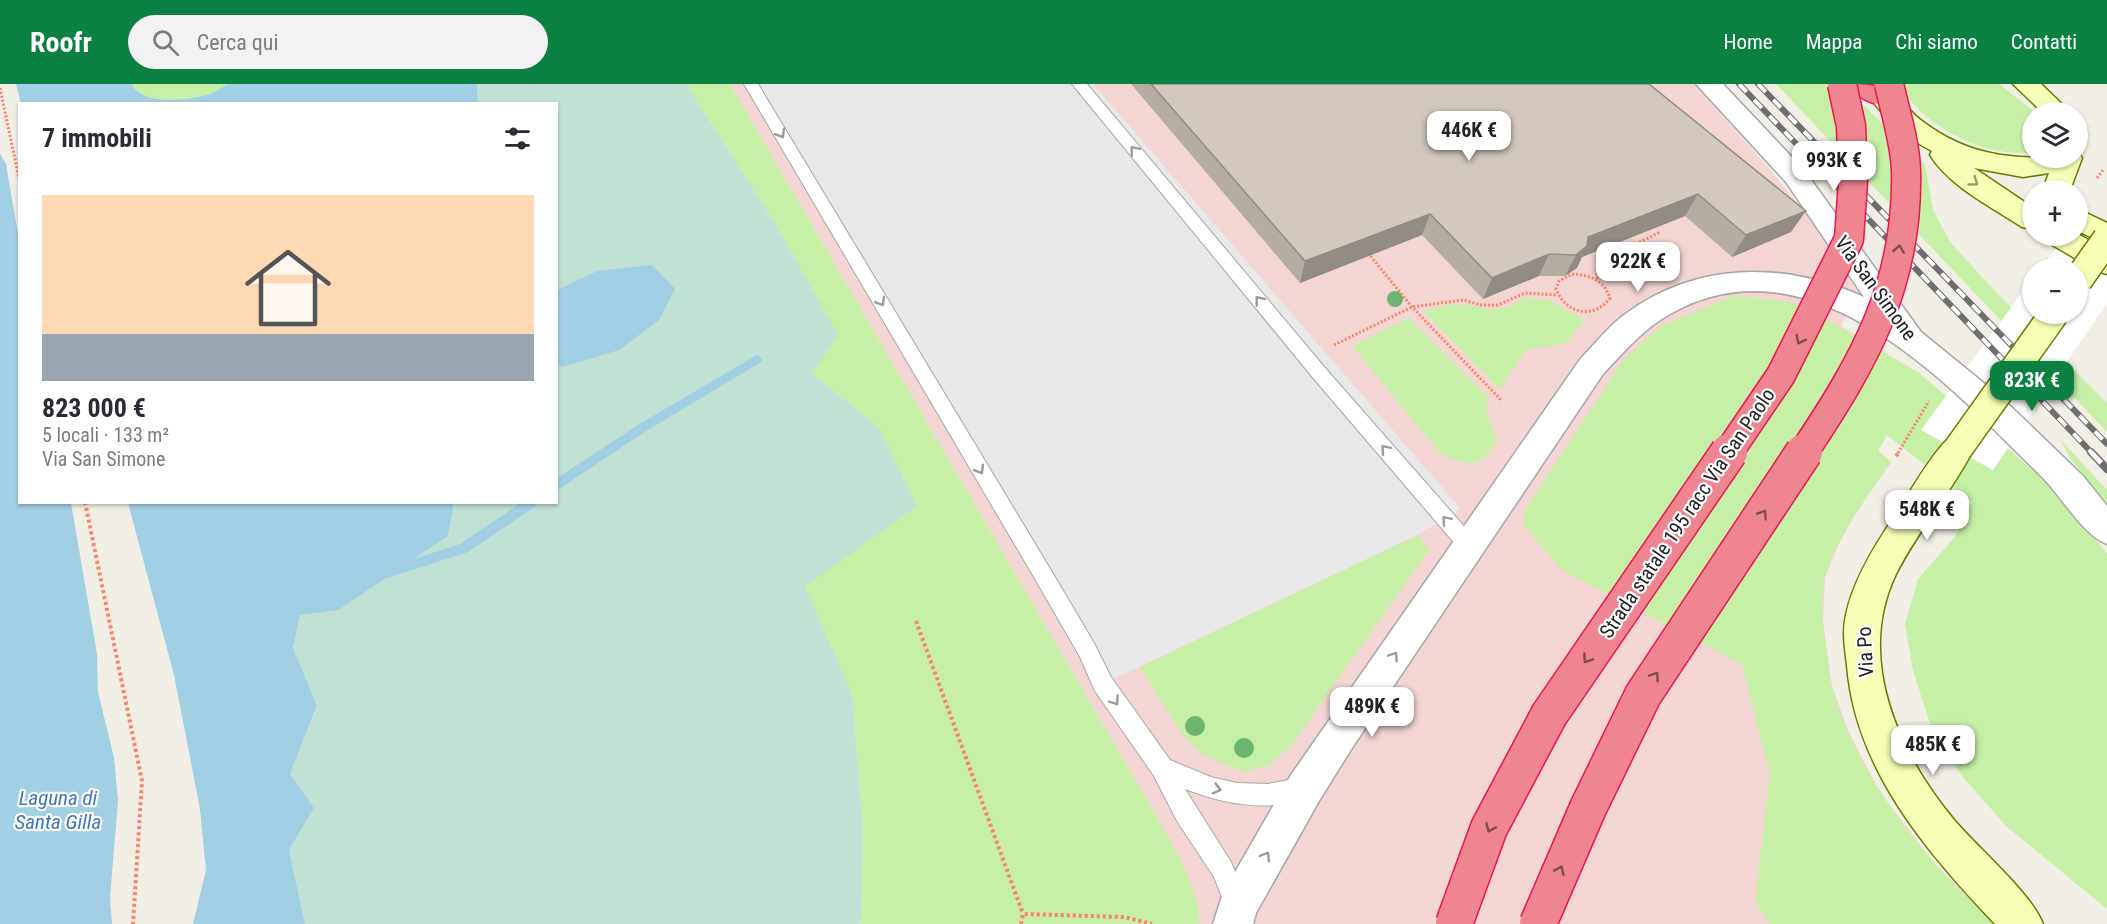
<!DOCTYPE html>
<html lang="it">
<head>
<meta charset="utf-8">
<style>
  body { margin:0; font-family:"Roboto Condensed",sans-serif; background:#f2f2f3; color:#2b2b33; height:100vh; display:flex; flex-direction:column; font-size:22px; white-space:nowrap }
  * { box-sizing:border-box; margin:0 }
  p { font-size:20px; color:#7c7c81 }
  .icon { flex:none; width:33px; height:33px; fill:none; stroke:currentColor; stroke-width:2; stroke-linecap:round; stroke-linejoin:round }
  .map { position:relative; flex:1; overflow:hidden }
  .sheet { position:absolute; left:18px; top:18px; width:540px; height:402px; display:flex; flex-direction:column; background:#fff; border-radius:0px; box-shadow:0 2px 4px #0004 }
  .sheet>* { flex:none }
  .fabs { position:absolute; left:2022px; top:18px; display:grid; gap:12px }
  .fabs a { display:grid; place-items:center; width:66px; height:66px; border-radius:50%; background:#fff; box-shadow:0 2px 4px #0004; font-size:30px }
  .price { position:absolute; translate:-50% -51px; padding:0 14px; border-radius:12px; background:#fff; color:#222; font-size:20px; line-height:39px; filter:drop-shadow(0 2px 3px #0008) }
  .price::after { content:''; position:absolute; left:50%; top:36px; width:18px; height:14px; margin-left:-9px; background:inherit; clip-path:polygon(0 0,100% 0,50% 100%) }
  .price.on { background:#0b8043; color:#fff }
  ul { padding:0; list-style:none }
  li { display:grid; align-content:center; gap:12px; height:318px; padding:0 24px }
  li span { display:grid; place-items:center; height:186px; border-radius:0px; color:#555 }
  li>.icon { margin-inline-start:auto }
  span .icon { width:108px; height:108px; fill:#fffc; stroke-width:1 }
  li b { font-size:26px }
  h2 { display:flex; justify-content:space-between; align-items:center; height:72px; padding:0 24px; font-size:26px }
  header { display:flex; align-items:center; gap:36px; box-sizing:border-box; height:84px; padding:0 30px; background:#0b8043; color:#fff }
  header strong { font-size:28px }
  nav { display:flex; gap:33px; margin-inline-start:auto; font-size:21px }
  .search { width:420px; height:54px; background:#f2f2f3; display:flex; align-items:center; gap:15px; box-sizing:border-box; padding:0 21px; border-radius:33px; color:#7c7c81; font-size:22px }
  .map>svg:first-child { display:block }
  .commercial { fill:#f3d6d3 }
  .grass { fill:#c5f0a6 }
  .wetland { fill:#c0e1d4 }
  .parking { fill:#e8e8e8 }
  .water { fill:#a1cfe3 }
  .pier { fill:#fff }
  .lines { fill:none; stroke-linecap:round; stroke-linejoin:round }
  .stream { fill:#a1cfe3; fill-rule:evenodd }
  .lane-casing { stroke:#a7a7a7; stroke-width:2 }
  .street-casing { stroke:#a7a7a7; stroke-width:3 }
  .secondary-casing { stroke:#677d00; stroke-width:3 }
  .highway-casing { stroke:#ed144f; stroke-width:3 }
  .path-far1 { stroke:#ff8268; stroke-width:3; stroke-dasharray:2 2; stroke-linecap:butt }
  .path { stroke:#ff8268; stroke-width:4; stroke-dasharray:3 3; stroke-linecap:butt }
  .lane { fill:#fff; fill-rule:evenodd }
  .street { fill:#fff; fill-rule:evenodd }
  .secondary { fill:#f6ffb5; fill-rule:evenodd }
  .highway { fill:#f08592; fill-rule:evenodd }
  .rail-far1-casing { stroke:#6e6e6e; stroke-width:6 }
  .rail-casing { stroke:#6e6e6e; stroke-width:8 }
  .rail-far1 { stroke:#fff; stroke-width:4; stroke-dasharray:11; stroke-linecap:butt }
  .rail { stroke:#fff; stroke-width:5; stroke-dasharray:15; stroke-linecap:butt }
  .secondary-bridge-casing { stroke:#677d00; stroke-width:31; stroke-linecap:butt }
  .highway-bridge-far1-casing { stroke:#ed144f; stroke-width:31; stroke-linecap:butt }
  .highway-bridge-casing { stroke:#ed144f; stroke-width:39; stroke-linecap:butt }
  .secondary-bridge { stroke:#f6ffb5; stroke-width:28 }
  .highway-bridge-far1 { stroke:#f08592; stroke-width:28 }
  .highway-bridge { stroke:#f08592; stroke-width:36 }
  .tree { fill:#6db473 }
  .wall { fill:#b5aca3 }
  .shaded-wall { fill:#938c84 }
  .building { fill:#d2c8bd; stroke:#938c84; stroke-width:1.5 }
  .oneway { stroke:#9b9b9b }
  .oneway2 { stroke:#969b72 }
  .oneway3 { stroke:#7e4d53 }
  .labels { text-anchor:middle; stroke-width:4.5; stroke-linejoin:round; paint-order:stroke }
  .street-label { font-size:20px; fill:#202020; stroke:#fff }
  .water-label { font-size:21px; font-style:italic; fill:#4175ba; stroke:#fff }
</style>
</head>
<body>
<header>
<strong>Roofr</strong>
<div class="search"><svg class="icon" aria-label="search" viewBox="0 0 24 24"><circle cx="10" cy="10" r="6"/><path d="M15 15l6 6"/></svg>Cerca qui</div>
<nav><a>Home</a><a>Mappa</a><a>Chi siamo</a><a>Contatti</a></nav>
</header>
<div class="map">
<svg width="2107" height="840" viewBox="0 0 2107 840">
  <rect width="100%" height="100%" fill="#f1eee5"/>
  <!-- commercial -->
  <path class="commercial" d="M730,0H1694L1768,83L1817,144L1860,208L1841,242L1919,289L1878,367L1891,378L1856,429L1838,462L1825,494L1823,539L1832,602L1848,646L1879,707L1935,780L1996,840H1199V828L1187,792L1157,733Z"/>
  <!-- grass -->
  <path class="grass" d="M132,0H228C222,3 214,9 207,11C186,16 142,22 132,0Z
    M686,0H730L1157,733C1173,764 1200,803 1199,840H859L861,836L863,745L852,610L804,503L879,343L812,290L837,251L775,139Z
    M1776,0H1841L1925,80L1933,126L1950,158L1994,206L2107,319V348Z
    M1900,0H1999L2035,28H2032V68C1988,75 1920,42 1900,0Z
    M1736,211L1799,220L1919,289L2034,387L2080,434L2107,470V825L2006,742L1962,692L1930,640L1913,586L1905,540L1918,495L1954,454L1972,418L1887,351L1878,367L1891,378C1867,414 1837,451 1825,493C1820,514 1823,540 1826,561C1828,574 1829,589 1832,602C1853,687 1930,784 1996,840H1770L1755,818L1770,691L1742,580L1562,486L1523,440L1525,426L1625,274L1663,241Z
    M1526,213L1549,216L1585,236L1567,259L1526,266L1500,305L1423,227C1437,224 1452,218 1467,221C1497,226 1497,230 1526,213Z
    M1409,234L1489,314L1486,327L1497,355C1482,386 1466,383 1439,368L1352,262Z
    M2059,354L2107,406V419L2073,378Z
    M1418,451L1429,466L1290,663L1268,682L1242,688L1202,670L1181,649L1140,583Z"/>
  <!-- wetland -->
  <path class="wetland" d="M477,0H686L775,139L838,251L812,290L879,343L917,422L805,503L852,610L863,745L861,836L859,840H305L289,766L314,724L290,690L317,623L293,564L300,531L338,525L448,452L454,419L556,418L557,279L563,283L597,187L557,206L556,20L478,19Z"/>
  <!-- parking -->
  <path class="parking" d="M748,0H1093L1461,425L1417,451L1103,600Z"/>
  <!-- water -->
  <path class="water" d="M16,0H132C142,22 186,16 207,11C214,9 222,3 228,0H477L478,19L21,20Z
    M0,70L6,80L20,162V418L71,419L97,570L98,608L114,674L118,717L110,814L112,840H0Z
    M652,181L675,205L659,236L619,266L562,283L557,279V206L597,187Z
    M128,419H454L448,452L338,526L300,531L293,564L317,622L290,690L314,724L289,766L305,840H193L206,786L200,725L174,591Z"/>
  <!-- pier -->
  <path class="pier" d="M2083,127L2107,138V219L1993,386L1921,346L2032,195V230H2078V184H2041L2065,152H2078V135Z"/>
  <g class="lines">
    <!-- stream -->
    <path class="stream" d="M757,271L762,275L761,278L646,347L556,407V395L638,341Z
      M522,418H538L536,422L468,468L378,497L374,496L372,492L374,488L460,460Z"/>
    <defs>
      <path id="lane" d="M744,0H758L1052,488L1094,559L1111,593L1170,676L1211,693L1237,699L1268,700L1305,693L1313,696L1316,704L1313,712C1270,729 1227,721 1185,705L1231,778L1249,823L1245,831L1237,835L1229,831L1214,793L1177,737L1154,692L1095,607L1080,573L1038,500Z
        M1072,0H1087L1326,285L1476,456L1479,462L1476,468L1469,470L1462,468L1314,295Z"/>
      <path id="street" d="M1696,0H1723L1804,86L1921,248L2001,313L2083,392L2107,422V460C2084,452 2061,412 2042,393C1949,301 1812,149 1670,230C1643,245 1624,268 1603,290L1350,667L1319,717L1256,829L1253,840H1213L1223,809L1291,691L1581,274C1595,260 1608,243 1624,231C1696,177 1784,177 1864,213L1786,98Z"/>
      <path id="secondary" d="M2013,0H2041L2070,28H2042Z
        M1883,5C1899,9 1908,27 1922,37C1973,76 2017,74 2078,74V68L2082,74L2070,106H2043L2049,89L2023,93L1974,84L2032,123V145L2022,143C1992,123 1950,103 1930,71L1932,67C1907,54 1886,37 1870,13L1874,7Z
        M2078,125L2107,139V161L2078,147Z
        M2078,150L2107,167V190L2097,187L2049,159L2045,152Z
        M1957,353L1968,357L1973,366C1951,409 1918,446 1896,490C1855,575 1899,670 1955,737C1979,765 2031,809 2043,840H1995C1926,767 1855,685 1847,581C1845,565 1842,547 1846,531C1853,496 1876,459 1896,430C1908,411 1930,373 1945,358C1948,355 1953,355 1957,353Z"/>
      <path id="highway" d="M1846,0C1865,0 1884,0 1896,14L1892,20C1877,24 1855,13 1846,0Z"/>
    </defs>
    <!-- lane casing -->
    <use href="#lane" class="lane-casing"/>
    <!-- street casing -->
    <use href="#street" class="street-casing"/>
    <!-- secondary casing -->
    <use href="#secondary" class="secondary-casing"/>
    <!-- highway casing -->
    <use href="#highway" class="highway-casing"/>
    <!-- path-far1 -->
    <path class="path-far1" d="M0,4L20,99
      M2097,94L2104,85
      M1368,169L1412,223L1501,316
      M1572,190C1590,191 1604,196 1610,214C1594,236 1566,230 1556,205L1559,197Z
      M1597,195V186L1616,170L1660,148
      M1334,261L1412,223L1463,216L1481,221H1498L1525,209L1557,211
      M1898,369L1929,317"/>
    <!-- path -->
    <path class="path" d="M1896,372L1899,368
      M85,418L142,697L133,840
      M916,537L1023,830
      M1021,840L1023,830L1124,833L1152,840"/>
    <!-- lane -->
    <use href="#lane" class="lane"/>
    <!-- street -->
    <use href="#street" class="street"/>
    <!-- secondary -->
    <use href="#secondary" class="secondary"/>
    <!-- highway -->
    <use href="#highway" class="highway"/>
    <defs>
      <path id="rail-far1" d="M1739,0L2092,369
        M1758,0L2107,360"/>
      <path id="rail" d="M2091,368L2107,385"/>
    </defs>
    <!-- rail-far1 casing -->
    <use href="#rail-far1" class="rail-far1-casing"/>
    <!-- rail casing -->
    <use href="#rail" class="rail-casing"/>
    <!-- rail-far1 -->
    <use href="#rail-far1" class="rail-far1"/>
    <!-- rail -->
    <use href="#rail" class="rail"/>
    <defs>
      <path id="secondary-bridge" d="M2078,196L2107,155
        M1957,366L2054,230"/>
      <path id="highway-bridge-far1" d="M1728,369L1781,291L1849,155L1853,97L1851,42L1842,0
        M1803,369C1864,278 1909,200 1906,86C1905,58 1895,27 1889,0"/>
      <path id="highway-bridge" d="M1454,840L1489,744L1549,631L1729,368
        M1538,840L1588,724L1643,611L1804,368"/>
    </defs>
    <!-- secondary-bridge casing -->
    <use href="#secondary-bridge" class="secondary-bridge-casing"/>
    <!-- highway-bridge-far1 casing -->
    <use href="#highway-bridge-far1" class="highway-bridge-far1-casing"/>
    <!-- highway-bridge casing -->
    <use href="#highway-bridge" class="highway-bridge-casing"/>
    <!-- secondary-bridge -->
    <use href="#secondary-bridge" class="secondary-bridge"/>
    <!-- highway-bridge-far1 -->
    <use href="#highway-bridge-far1" class="highway-bridge-far1"/>
    <!-- highway-bridge -->
    <use href="#highway-bridge" class="highway-bridge"/>
  </g>
  <!-- trees -->
  <g class="tree">
    <circle cx="1395" cy="215" r="8"/>
    <circle cx="1195" cy="642" r="10"/>
    <circle cx="1244" cy="664" r="10"/>
  </g>
  <!-- wall -->
  <path class="wall" d="M1131,0H1649L1791,148L1732,173L1685,132L1582,173L1577,184L1565,192H1539L1483,215L1422,151L1300,199Z"/>
  <!-- shaded-wall -->
  <path class="shaded-wall" d="M1698,110L1685,132L1582,173L1577,184L1565,192L1576,171L1588,153Z
    M1806,127L1791,148L1732,173L1746,151Z
    M1430,130L1422,151L1300,199L1305,177Z
    M1549,170L1539,192L1483,215L1492,194Z"/>
  <!-- building -->
  <path class="building" d="M1151,0H1649L1806,127L1746,151L1698,110L1588,153L1587,162L1576,171L1549,170L1492,194L1430,130L1305,177Z"/>
  <!-- one-way arrows -->
  <defs><path id="oneway-chevron" d="M-2-3.5L2.5 0L-2 3.5" fill="none" stroke-width="1.6" stroke-linecap="round" stroke-linejoin="round" transform="scale(1.5)"/></defs>
  <g class="oneway">
    <use href="#oneway-chevron" transform="translate(781 50) rotate(59)"/>
    <use href="#oneway-chevron" transform="translate(1134 66) rotate(-130)"/>
    <use href="#oneway-chevron" transform="translate(1259 216) rotate(-129)"/>
    <use href="#oneway-chevron" transform="translate(881 218) rotate(59)"/>
    <use href="#oneway-chevron" transform="translate(1385 365) rotate(-131)"/>
    <use href="#oneway-chevron" transform="translate(980 386) rotate(59)"/>
    <use href="#oneway-chevron" transform="translate(1446 436) rotate(-131)"/>
    <use href="#oneway-chevron" transform="translate(1394 572) rotate(-56)"/>
    <use href="#oneway-chevron" transform="translate(1115 617) rotate(55)"/>
    <use href="#oneway-chevron" transform="translate(1217 705) rotate(15)"/>
    <use href="#oneway-chevron" transform="translate(1266 772) rotate(-60)"/>
  </g>
  <use class="oneway2" href="#oneway-chevron" transform="translate(1974 98) rotate(36)"/>
  <g class="oneway3">
    <use href="#oneway-chevron" transform="translate(1899 165) rotate(-81)"/>
    <use href="#oneway-chevron" transform="translate(1800 256) rotate(117)"/>
    <use href="#oneway-chevron" transform="translate(1763 430) rotate(-56)"/>
    <use href="#oneway-chevron" transform="translate(1587 575) rotate(124)"/>
    <use href="#oneway-chevron" transform="translate(1655 592) rotate(-56)"/>
    <use href="#oneway-chevron" transform="translate(1490 744) rotate(114)"/>
    <use href="#oneway-chevron" transform="translate(1560 786) rotate(-66)"/>
  </g>
  <g class="labels">
    <!-- street labels -->
    <g class="street-label">
      <text transform="translate(1876 204) rotate(54)" y="7">Via San Simone</text>
      <text transform="translate(1687 429) rotate(-56)" y="7">Strada statale 195 racc Via San Paolo</text>
      <text transform="translate(1865 568) rotate(-93)" y="7">Via Po</text>
    </g>
    <!-- water labels -->
    <g class="water-label">
      <text x="58" y="721">Laguna di<tspan x="58" dy="24">Santa Gilla</tspan></text>
    </g>
  </g>
</svg>
<div class="fabs">
<a><svg class="icon" aria-label="layers" viewBox="0 0 24 24"><path d="M12 4l9 5-9 5-9-5zM3 14l9 5 9-5"/></svg></a>
<a>+</a>
<a>−</a>
</div>
<b class="price" style="left:1469px;top:78px">446K €</b>
<b class="price" style="left:1834px;top:108px">993K €</b>
<b class="price" style="left:1638px;top:209px">922K €</b>
<b class="price on" style="left:2032px;top:328px">823K €</b>
<b class="price" style="left:1927px;top:457px">548K €</b>
<b class="price" style="left:1372px;top:654px">489K €</b>
<b class="price" style="left:1933px;top:692px">485K €</b>
<section class="sheet">
<h2>7 immobili<svg class="icon" aria-label="filters" viewBox="0 0 24 24"><path d="M4 7h16M4 17h16"/><circle cx="9" cy="7" r="2"/><circle cx="15" cy="17" r="2"/></svg></h2>
<ul>
<li><span style="background:linear-gradient(#ffd9b3 75%,#9aa5b1 0)"><svg class="icon" aria-label="home" viewBox="0 0 24 24"><path d="M3 11l9-7 9 7M6 9v11h12V9"/></svg></span><div><b>823 000 €</b><p>5 locali · 133 m²</p><p>Via San Simone</p></div></li>
</ul>
</section>
</div>
</body>
</html>
